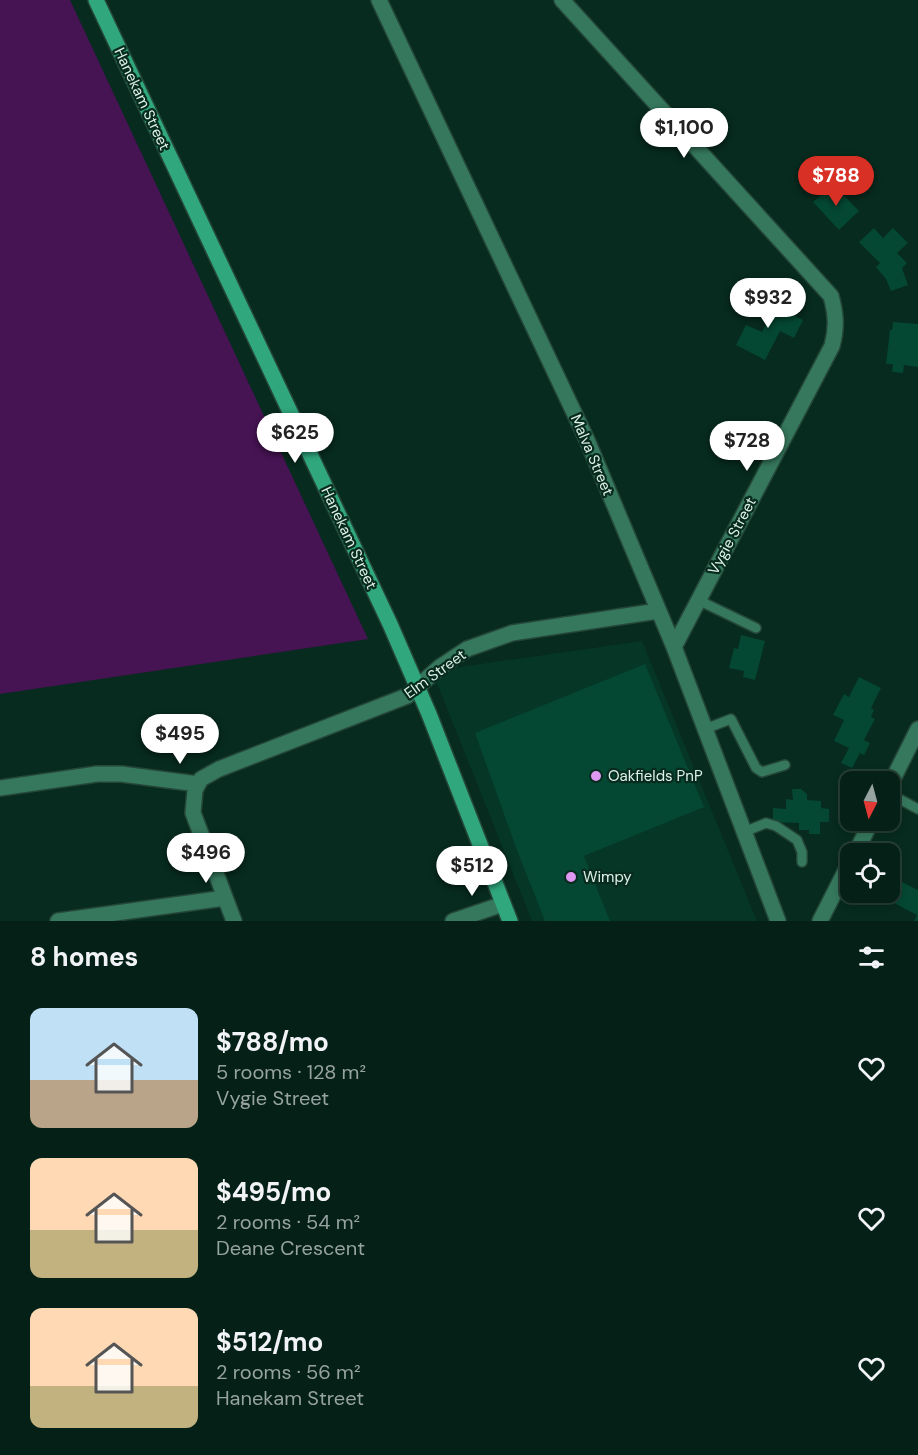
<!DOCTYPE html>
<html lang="en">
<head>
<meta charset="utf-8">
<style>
  body { margin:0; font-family:"DM Sans",sans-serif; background:#132d23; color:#f1f3f6; height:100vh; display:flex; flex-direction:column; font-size:22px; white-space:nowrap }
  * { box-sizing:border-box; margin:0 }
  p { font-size:20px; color:#97a3a1 }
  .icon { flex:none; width:33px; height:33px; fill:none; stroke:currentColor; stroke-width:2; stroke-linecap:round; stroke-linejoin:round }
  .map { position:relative; height:921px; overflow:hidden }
  .drawer { display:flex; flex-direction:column; background:#052016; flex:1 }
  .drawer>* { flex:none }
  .needle { width:39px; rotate:186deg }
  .tools { position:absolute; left:840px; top:771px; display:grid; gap:12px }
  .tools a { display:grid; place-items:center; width:60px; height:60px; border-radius:12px; background:#052016; box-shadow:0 3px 9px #0003,0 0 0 2px #263e35; font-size:30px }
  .price { position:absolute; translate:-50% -51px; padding:0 14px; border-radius:21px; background:#fff; color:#222; font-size:20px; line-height:39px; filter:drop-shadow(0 2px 3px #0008) }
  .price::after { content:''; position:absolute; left:50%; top:36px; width:18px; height:14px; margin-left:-9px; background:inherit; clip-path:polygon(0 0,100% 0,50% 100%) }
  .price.active { background:#d93025; color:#fff }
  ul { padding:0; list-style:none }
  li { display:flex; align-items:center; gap:18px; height:150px; padding:0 30px }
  li span { display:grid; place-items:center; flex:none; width:168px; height:120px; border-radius:12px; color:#555 }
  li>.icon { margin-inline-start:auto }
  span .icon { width:72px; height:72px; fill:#fffc; stroke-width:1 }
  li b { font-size:26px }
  h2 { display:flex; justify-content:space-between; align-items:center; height:72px; padding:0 30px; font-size:26px }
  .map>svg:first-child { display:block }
  .built { fill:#063626 }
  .green { fill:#461353 }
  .building { fill:#044732 }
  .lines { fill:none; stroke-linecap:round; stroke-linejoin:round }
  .lane-casing { stroke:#25473a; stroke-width:12 }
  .street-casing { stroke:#25473a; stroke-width:18 }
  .secondary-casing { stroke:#25473a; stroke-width:18 }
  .lane { stroke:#35785d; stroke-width:9 }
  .street { stroke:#35785d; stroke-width:15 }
  .secondary { stroke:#30a77d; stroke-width:15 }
  .poi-dot { fill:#de98f2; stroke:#072b1e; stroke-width:2 }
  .labels { text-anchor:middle; stroke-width:4.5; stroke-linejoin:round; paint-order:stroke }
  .street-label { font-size:15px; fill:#dff2e9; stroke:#072b1e }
  .poi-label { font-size:15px; fill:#dff2e9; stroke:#072b1e; text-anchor:start }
</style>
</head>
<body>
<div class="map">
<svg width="918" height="921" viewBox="0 0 918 921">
  <rect width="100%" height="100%" fill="#072b1e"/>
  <!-- built -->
  <path class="built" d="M642,641L757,921H532L432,671Z"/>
  <!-- green -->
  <path class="green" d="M0,0H70L368,639L0,694Z"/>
  <!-- building -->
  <path class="building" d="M833,184L859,211L839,230L813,202Z
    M874,228L883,238L893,228L908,243L897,253L907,263L902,268L908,285L891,291L886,279L876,267L880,263L859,242Z
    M760,298L803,320L794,338L780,331L765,360L736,345L746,325L762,332L768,320L752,313Z
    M893,322L918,324V367L904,365L903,373L892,372L893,364H886L890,330H892Z
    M741,635L765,641L755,680L743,677L744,671L729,668L734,648L738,649Z
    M645,664L704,807L584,856L610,921H545L518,853L475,733Z
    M859,677L881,688L871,708L874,710L871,717L875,719L864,740L870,743L864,755L860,753L852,768L841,763L849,748L834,741L844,720L833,715L844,694L849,697Z
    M792,789H801L807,794V800L821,801V808L829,809V822H820V834H809V830H799V823L773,822V808L786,809V799L793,800Z
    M890,876L918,890V921H914L917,915L873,892H890Z"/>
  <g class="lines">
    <defs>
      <path id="lane" d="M698,600L756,628
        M705,729L731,719L756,768L762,772L785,765
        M890,794L918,809
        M744,832L766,823L776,826L797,840L802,852V862"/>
      <path id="street" d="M379,0L587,440L674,647L778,921
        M562,0L831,296C836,314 837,328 832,346L674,647
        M890,785L918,729
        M0,788L97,774H121L198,784
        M855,854L872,820
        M58,921L225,898
        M234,921L193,813L195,790L201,779L219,769L407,696L440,667L467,649L512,633L658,611
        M453,921L503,904
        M820,921L850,862"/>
      <path id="secondary" d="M96,0L390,624L429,714L510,921"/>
    </defs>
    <!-- lane casing -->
    <use href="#lane" class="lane-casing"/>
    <!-- street casing -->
    <use href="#street" class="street-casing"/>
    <!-- secondary casing -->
    <use href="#secondary" class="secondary-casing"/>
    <!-- lane -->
    <use href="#lane" class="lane"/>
    <!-- street -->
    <use href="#street" class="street"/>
    <!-- secondary -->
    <use href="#secondary" class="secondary"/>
  </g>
  <!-- markers -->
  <g class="poi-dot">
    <circle cx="596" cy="776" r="6"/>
    <circle cx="571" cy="877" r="6"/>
  </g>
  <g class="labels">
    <!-- street labels -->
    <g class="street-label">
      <text transform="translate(142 99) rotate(65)" y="5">Hanekam Street</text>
      <text transform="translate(592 455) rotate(67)" y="5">Malva Street</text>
      <text transform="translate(732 536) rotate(-62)" y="5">Vygie Street</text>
      <text transform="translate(349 538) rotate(65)" y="5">Hanekam Street</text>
      <text transform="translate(435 674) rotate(-36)" y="5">Elm Street</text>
    </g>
    <!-- poi labels -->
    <g class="poi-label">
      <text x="608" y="781">Oakfields PnP</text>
      <text x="583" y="882">Wimpy</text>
    </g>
  </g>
</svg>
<div class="tools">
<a><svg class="needle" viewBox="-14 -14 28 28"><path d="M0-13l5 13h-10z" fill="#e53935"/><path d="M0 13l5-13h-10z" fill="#97a3a1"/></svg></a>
<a><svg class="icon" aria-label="locate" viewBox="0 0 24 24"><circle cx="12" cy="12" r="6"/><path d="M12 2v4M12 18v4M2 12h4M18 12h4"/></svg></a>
</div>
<b class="price" style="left:684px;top:159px">$1,100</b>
<b class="price active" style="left:836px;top:207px">$788</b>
<b class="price" style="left:768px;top:329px">$932</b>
<b class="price" style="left:295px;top:464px">$625</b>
<b class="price" style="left:747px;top:472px">$728</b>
<b class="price" style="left:180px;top:765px">$495</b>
<b class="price" style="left:206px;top:884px">$496</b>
<b class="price" style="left:472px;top:897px">$512</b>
</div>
<section class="drawer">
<h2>8 homes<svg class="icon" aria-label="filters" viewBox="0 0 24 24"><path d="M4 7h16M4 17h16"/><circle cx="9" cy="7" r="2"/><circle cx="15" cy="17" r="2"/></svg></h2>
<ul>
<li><span style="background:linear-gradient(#bfe0f5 60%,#b9a48a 0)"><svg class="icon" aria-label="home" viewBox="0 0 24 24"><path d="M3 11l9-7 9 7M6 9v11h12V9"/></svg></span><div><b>$788/mo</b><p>5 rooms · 128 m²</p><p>Vygie Street</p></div><svg class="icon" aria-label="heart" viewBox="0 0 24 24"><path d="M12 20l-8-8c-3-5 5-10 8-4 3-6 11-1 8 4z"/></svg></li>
<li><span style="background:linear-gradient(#ffd9b3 60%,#c2b280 0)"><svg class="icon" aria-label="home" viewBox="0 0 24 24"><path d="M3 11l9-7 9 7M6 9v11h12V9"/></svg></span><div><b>$495/mo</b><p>2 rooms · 54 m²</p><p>Deane Crescent</p></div><svg class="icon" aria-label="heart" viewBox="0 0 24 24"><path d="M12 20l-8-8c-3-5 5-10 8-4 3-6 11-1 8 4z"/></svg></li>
<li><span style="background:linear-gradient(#ffd9b3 65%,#c2b280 0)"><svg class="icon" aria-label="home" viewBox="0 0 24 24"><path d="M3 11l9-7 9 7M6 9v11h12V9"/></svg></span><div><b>$512/mo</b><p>2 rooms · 56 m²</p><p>Hanekam Street</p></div><svg class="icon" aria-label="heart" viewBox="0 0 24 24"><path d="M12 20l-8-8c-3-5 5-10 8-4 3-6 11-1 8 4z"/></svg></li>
</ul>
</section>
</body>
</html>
